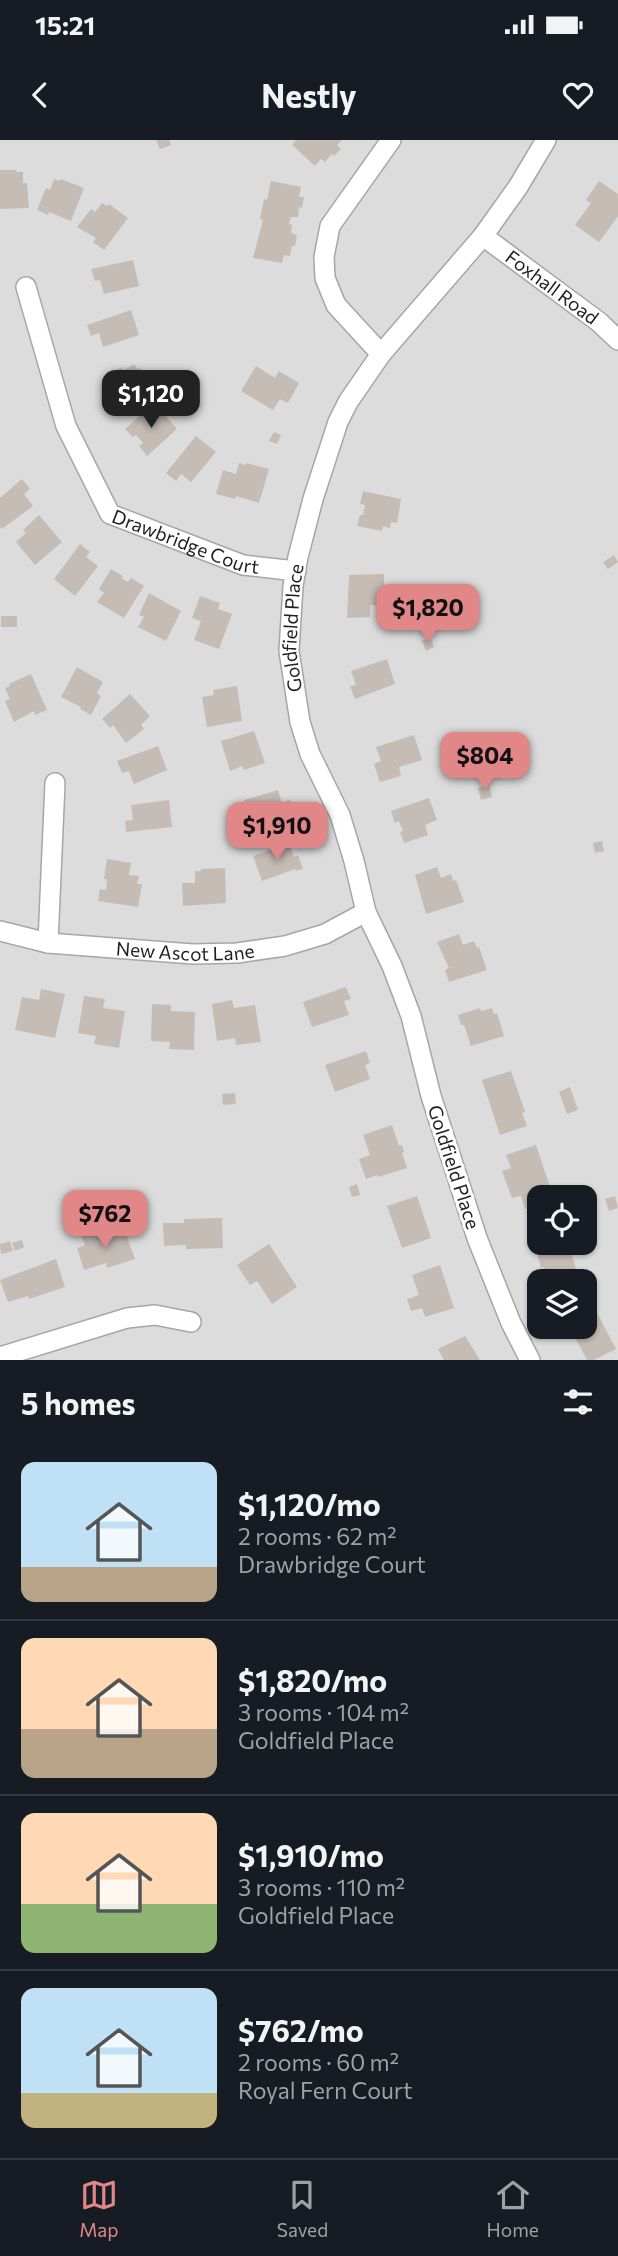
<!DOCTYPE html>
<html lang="en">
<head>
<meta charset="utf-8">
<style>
  body { margin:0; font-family:Commissioner,sans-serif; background:#242831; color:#f1f3f6; height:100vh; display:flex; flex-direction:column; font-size:26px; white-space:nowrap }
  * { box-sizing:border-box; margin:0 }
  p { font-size:23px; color:#9ea1a6 }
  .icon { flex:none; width:38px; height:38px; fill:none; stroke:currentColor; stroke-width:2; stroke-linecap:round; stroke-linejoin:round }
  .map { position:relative; height:1220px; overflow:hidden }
  .drawer { display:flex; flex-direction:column; background:#171b24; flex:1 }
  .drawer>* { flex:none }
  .controls { position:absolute; left:527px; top:1045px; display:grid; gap:14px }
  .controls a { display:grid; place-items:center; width:70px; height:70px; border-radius:14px; background:#171b24; box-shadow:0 2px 5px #0004; font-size:35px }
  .price { position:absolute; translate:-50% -60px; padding:0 16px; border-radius:14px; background:#e18788; color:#111; font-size:23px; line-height:46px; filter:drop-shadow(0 2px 4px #0008) }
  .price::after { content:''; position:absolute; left:50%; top:42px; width:21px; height:16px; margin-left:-10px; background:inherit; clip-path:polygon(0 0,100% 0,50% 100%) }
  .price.on { background:#222; color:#fff }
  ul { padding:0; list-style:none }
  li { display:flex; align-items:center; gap:21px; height:175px; padding:0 21px }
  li+li { border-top:2px solid #363941 }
  li span { display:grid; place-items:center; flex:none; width:196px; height:140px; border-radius:14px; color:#555 }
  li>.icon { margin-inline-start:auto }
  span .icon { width:84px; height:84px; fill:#fffc; stroke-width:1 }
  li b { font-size:30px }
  h2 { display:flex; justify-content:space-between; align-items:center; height:84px; padding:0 21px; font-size:30px }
  .status { display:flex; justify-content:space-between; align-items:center; height:49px; padding:0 35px; background:#171b24; direction:ltr }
  .status svg { height:19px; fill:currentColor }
  header { display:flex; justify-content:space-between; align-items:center; height:91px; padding:0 21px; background:#171b24; font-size:32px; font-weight:700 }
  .tabs { display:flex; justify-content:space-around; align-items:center; height:98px; border-top:2px solid #363941; background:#171b24; font-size:19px; color:#9ea1a6 }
  .tabs a { display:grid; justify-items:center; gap:4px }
  .tabs .on { color:#e18788 }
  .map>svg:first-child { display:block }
  .residential { fill:#dddcdc; fill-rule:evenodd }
  .building { fill:#c5bcb5 }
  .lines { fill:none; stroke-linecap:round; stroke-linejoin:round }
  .minor-casing { stroke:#a6a6a6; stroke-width:22 }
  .minor { stroke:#fff; stroke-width:19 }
  .labels { text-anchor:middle; stroke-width:6; stroke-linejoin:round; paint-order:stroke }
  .street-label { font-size:19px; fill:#1f1f1f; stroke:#fff }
</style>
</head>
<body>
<div class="status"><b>15:21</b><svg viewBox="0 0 49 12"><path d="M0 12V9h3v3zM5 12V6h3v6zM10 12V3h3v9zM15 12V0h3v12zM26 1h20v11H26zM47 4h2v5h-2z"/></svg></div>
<header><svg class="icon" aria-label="back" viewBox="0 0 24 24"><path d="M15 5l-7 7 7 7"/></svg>Nestly<svg class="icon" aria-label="heart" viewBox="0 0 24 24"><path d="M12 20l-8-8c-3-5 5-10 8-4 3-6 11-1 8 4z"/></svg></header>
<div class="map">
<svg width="618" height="1220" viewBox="0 0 618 1220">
  <rect width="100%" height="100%" fill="#f0ece5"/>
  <!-- residential -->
  <path class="residential" d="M0,0H618V1220H0ZM539,1057H584V1102H539ZM539,1141H584V1186H539Z"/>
  <!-- building -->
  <path class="building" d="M156,0H169L171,5L160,9Z
    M296,0H342L337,5L341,9L334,16L332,14L325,22L321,19L315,26L292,5Z
    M0,30H16L17,32H23V43H27L29,68L0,69Z
    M54,39L60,41L61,39L84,48L71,81L49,72L48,75L37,70L46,48L50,50Z
    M271,41L301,47L299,57H304L302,68L299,67L298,77H291L289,84L292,85L291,92L297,96L295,106H292L290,116L284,115L282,123L253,118L263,80L260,79L264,59L267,60Z
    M599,41L618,54V76L599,102L575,85L591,63L586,60Z
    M102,63L107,66L109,64L128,78L104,110L93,102L96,98L77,87L91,69L95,72Z
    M133,120L139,146L104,154L100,140L95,141L91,129Z
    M131,170L139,195L103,207L99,193L91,196L87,185Z
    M134,224L138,229L140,228L152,249L122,266L111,246L108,247L103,237L122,227L124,230Z
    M256,226L275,238L279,231L299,243L288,263L280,259L273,270L241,251Z
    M154,268L159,273L161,271L177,289L147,316L139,306L143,303L136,295L133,297L125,289L143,273L146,276Z
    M274,292L281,295L277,304L269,301Z
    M196,296L216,312L191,342L181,334L176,341L166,333Z
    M239,323L245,325L246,323L269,329L259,363L236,356L235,359L216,354L223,330L236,334Z
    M22,339L30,349L24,354L33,366L2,389L0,387V358Z
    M363,351L401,359L397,383L391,382L390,388L383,386L382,391L357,386L360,375H363L365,365L360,364Z
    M39,375L62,402L35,425L16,402L26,393L23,390Z
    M80,404L90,412L86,417L98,426L75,456L54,439Z
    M614,415L618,422L608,429L603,422Z
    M111,429L123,436L121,438L128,442L131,438L144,446L124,478L97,462L104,453L99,449Z
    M384,434V458H379V465H370V477L347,478L349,435Z
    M149,453L181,471L166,501L138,487L144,477L139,475Z
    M200,456L220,463L218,469L232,474L219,509L194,500L201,481L192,478Z
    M1,476H17V487H1Z
    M430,497L434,507L426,511L422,501Z
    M387,519L395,544L355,559L350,546L356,545L351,531Z
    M77,527L103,542L97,553L101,556L91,575L80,569L81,567L61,557Z
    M31,534L47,570L35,575L34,571L14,582L5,561L10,559L5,548L10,546L9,544Z
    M237,546L242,581L207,587L202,557L214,555L213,550Z
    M130,554L150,576L141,585L144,589L126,603L113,585L110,588L102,579Z
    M254,591L265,623L244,630L242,626L230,631L221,601Z
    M414,595L422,620L399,627L401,636L380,642L374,624L381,621L376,607Z
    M158,606L167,630L134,644L129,631L122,633L117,621Z
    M489,645L492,657L481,660L478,648Z
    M278,650L282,663L290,660L294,673L252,686L244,660Z
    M429,658L437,680L425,685L428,695L404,703L400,692L403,691L399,681L395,683L391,671Z
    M169,660L172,687L126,692L125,681L133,680L131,665Z
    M602,701L604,711L595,713L593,703Z
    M289,703L294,717L298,715L303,729L296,731L295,729L262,741L253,716Z
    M107,719L131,723L129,735L139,736L137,744H142L138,767L98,761L100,749L106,750L107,739H104Z
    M437,727L441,738L451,734L453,741L456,740L464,762L426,774L415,735Z
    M225,728L226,763L183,766L182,743H195V731H201V729Z
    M459,794L463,805L474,801L477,808L479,807L487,830L449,842L445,830L449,828L437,802Z
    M346,847L351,859L344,861L349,875L312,887L303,862Z
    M41,849L65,854L55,898L15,890L22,857L39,860Z
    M84,856L105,859L103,868L125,871L119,908L94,904L96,896L78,893Z
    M232,860L234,868L255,865L261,902L236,905L235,898L217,901L212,864Z
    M152,864L171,865V871L195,872L194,910L169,909L170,902L151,901Z
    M480,868L481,871L492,868L494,874L497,873L504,896L471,906L464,885H461L458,875Z
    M366,911L370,923L365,925L370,939L335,952L325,925Z
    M511,931L525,972L522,973L527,986L500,995L482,940Z
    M570,947L578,970L567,974L559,952Z
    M235,953L236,964L223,965L222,954Z
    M392,985L399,1006L402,1005L404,1012L402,1013L407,1028L378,1037L377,1035L366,1039L359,1019L370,1015L363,995Z
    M536,1005L550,1047H548L551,1057H539V1065L525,1069L521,1056L512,1058L502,1031L511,1028L506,1015Z
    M357,1044L360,1055L352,1057L349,1047Z
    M417,1056L431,1098L402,1108L387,1066Z
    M615,1056L618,1068L609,1071L605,1059Z
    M222,1078L223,1108L186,1109V1105L164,1106L163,1083H184V1079Z
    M539,1082V1102H568L576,1129L548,1139L544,1127L541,1128L530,1085Z
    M103,1088L106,1098L125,1091L135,1119L107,1128L106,1123L84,1130L77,1108L85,1105L81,1095Z
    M22,1100L24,1107L15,1111L12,1103Z
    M10,1101L13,1111L1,1114L0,1104Z
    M269,1104L297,1147L272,1164L257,1141L250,1145L237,1125Z
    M56,1119L65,1147L29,1159L28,1156L8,1162L0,1140Z
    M440,1125L454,1168L425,1177L422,1168L411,1171L407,1159L419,1155L412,1135Z
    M587,1158L593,1170L595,1169L616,1209L594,1220H587L569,1186H584V1160Z
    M465,1196L480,1220H444L438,1209Z"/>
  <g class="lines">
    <defs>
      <g id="minor">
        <path id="s1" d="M483,96L599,182L618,200"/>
        <path id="s2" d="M26,147L66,286L110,374L243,425L296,431"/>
        <path d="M381,214L336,165L325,138L324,117L330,86L391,0"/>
        <path id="s3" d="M0,791L48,803L193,814L237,813L285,806L325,794L366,772"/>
        <path d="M48,803L55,643"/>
        <path d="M0,1217L127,1178L155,1175L191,1182"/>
        <path id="s4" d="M530,1220L511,1183L477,1098L431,956L411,876L392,826L366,772L354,721L340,675L310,614L300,582L289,511L293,446L298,417L313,359L338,282L348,262L381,214L483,96L518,47L546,0"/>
      </g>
    </defs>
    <!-- minor casing -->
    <use href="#minor" class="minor-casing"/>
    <!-- minor -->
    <use href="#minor" class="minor"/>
  </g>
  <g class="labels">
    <!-- street labels -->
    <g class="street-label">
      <text dy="7" stroke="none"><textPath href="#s1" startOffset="86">Foxhall Road</textPath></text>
      <text dy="7" stroke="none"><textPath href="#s2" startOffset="324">Drawbridge Court</textPath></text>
      <text dy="7" stroke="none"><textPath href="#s4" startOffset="775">Goldfield Place</textPath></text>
      <text dy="7" stroke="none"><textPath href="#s3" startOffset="187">New Ascot Lane</textPath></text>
      <text transform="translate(454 1027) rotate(72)" y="7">Goldfield Place</text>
    </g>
  </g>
</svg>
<div class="controls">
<a><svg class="icon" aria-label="locate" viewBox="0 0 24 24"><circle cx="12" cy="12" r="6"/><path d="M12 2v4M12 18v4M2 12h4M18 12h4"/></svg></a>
<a><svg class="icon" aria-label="layers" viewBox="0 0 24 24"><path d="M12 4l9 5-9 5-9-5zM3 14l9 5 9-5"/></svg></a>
</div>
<b class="price on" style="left:151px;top:290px">$1,120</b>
<b class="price" style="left:428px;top:504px">$1,820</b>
<b class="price" style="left:485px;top:652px">$804</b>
<b class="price" style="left:277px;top:722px">$1,910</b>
<b class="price" style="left:105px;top:1110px">$762</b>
</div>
<section class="drawer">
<h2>5 homes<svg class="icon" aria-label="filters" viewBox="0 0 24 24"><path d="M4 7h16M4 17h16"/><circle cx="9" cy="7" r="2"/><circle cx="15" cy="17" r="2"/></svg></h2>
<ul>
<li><span style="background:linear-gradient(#bfe0f5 75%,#b9a48a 0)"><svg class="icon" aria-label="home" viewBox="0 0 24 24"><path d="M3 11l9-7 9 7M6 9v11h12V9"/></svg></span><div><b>$1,120/mo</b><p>2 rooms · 62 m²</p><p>Drawbridge Court</p></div></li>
<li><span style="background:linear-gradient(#ffd9b3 65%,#b9a48a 0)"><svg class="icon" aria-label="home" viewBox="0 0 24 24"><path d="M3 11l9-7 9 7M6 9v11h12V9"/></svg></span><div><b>$1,820/mo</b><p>3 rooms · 104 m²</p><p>Goldfield Place</p></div></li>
<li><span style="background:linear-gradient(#ffd9b3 65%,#8fb573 0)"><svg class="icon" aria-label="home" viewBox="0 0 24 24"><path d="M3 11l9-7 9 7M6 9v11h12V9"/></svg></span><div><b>$1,910/mo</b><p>3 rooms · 110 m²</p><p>Goldfield Place</p></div></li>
<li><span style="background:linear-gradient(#bfe0f5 75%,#c2b280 0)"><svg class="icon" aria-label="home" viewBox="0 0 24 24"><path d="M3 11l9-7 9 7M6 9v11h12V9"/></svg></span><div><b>$762/mo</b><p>2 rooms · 60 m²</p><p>Royal Fern Court</p></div></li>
</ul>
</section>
<nav class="tabs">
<a class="on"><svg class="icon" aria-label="map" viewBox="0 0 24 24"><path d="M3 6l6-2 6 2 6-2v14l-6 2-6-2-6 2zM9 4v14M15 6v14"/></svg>Map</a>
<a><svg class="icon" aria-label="saved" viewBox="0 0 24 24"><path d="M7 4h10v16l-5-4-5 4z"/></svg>Saved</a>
<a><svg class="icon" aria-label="home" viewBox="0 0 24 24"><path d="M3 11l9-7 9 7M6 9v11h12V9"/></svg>Home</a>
</nav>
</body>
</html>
